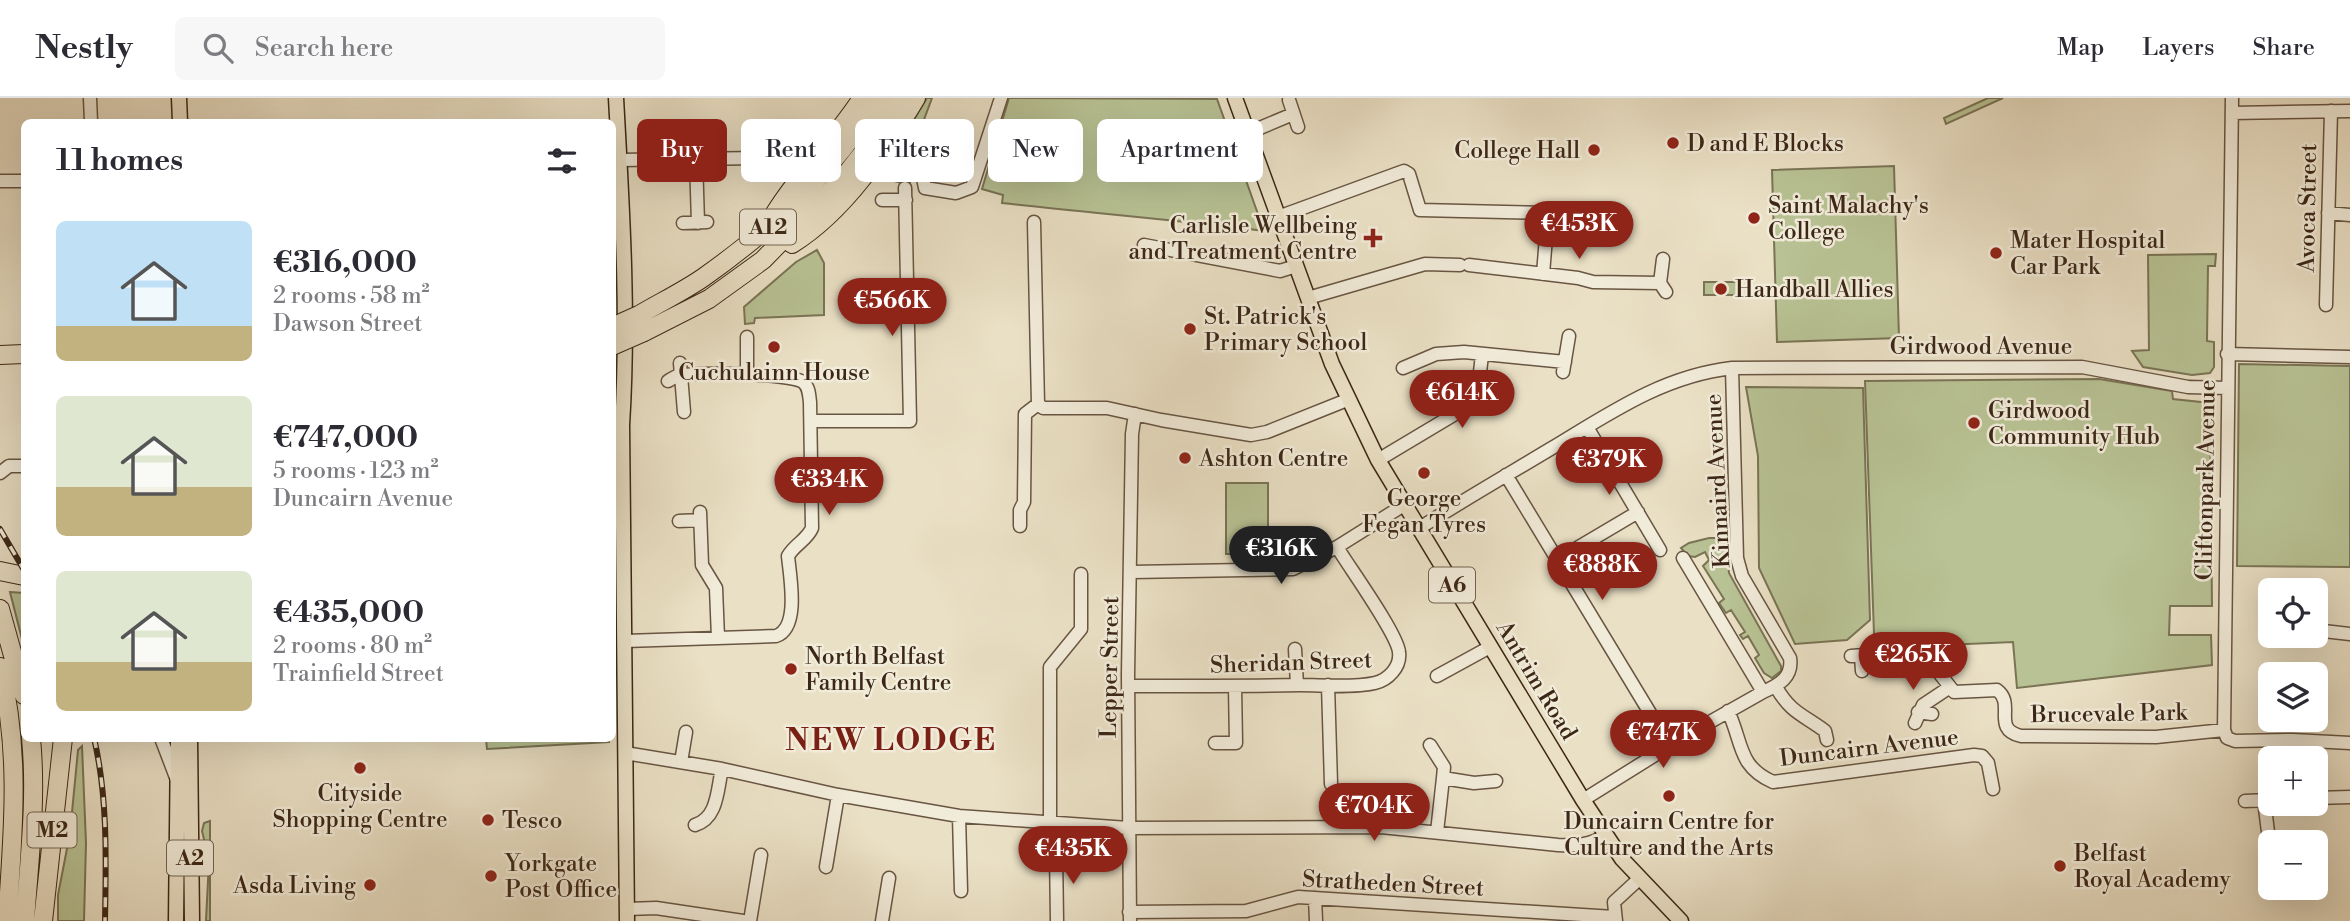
<!DOCTYPE html>
<html lang="en">
<head>
<meta charset="utf-8">
<style>
  body { margin:0; font-family:"Libre Bodoni",serif; background:#f7f7f7; color:#2b2b33; height:100vh; display:flex; flex-direction:column; font-size:26px; white-space:nowrap }
  * { box-sizing:border-box; margin:0 }
  p { font-size:23px; color:#7c7c81 }
  .icon { flex:none; width:38px; height:38px; fill:none; stroke:currentColor; stroke-width:2; stroke-linecap:round; stroke-linejoin:round }
  .map { position:relative; flex:1; overflow:hidden }
  .drawer { position:absolute; left:21px; top:21px; width:595px; height:623px; display:flex; flex-direction:column; background:#fff; border-radius:10px; box-shadow:0 7px 28px #0002 }
  .drawer>* { flex:none }
  .banner { position:absolute; left:637px; top:21px; width:665px; height:63px; display:flex; gap:14px }
  .buttons { position:absolute; left:2258px; top:480px; display:grid; gap:14px }
  .buttons a { display:grid; place-items:center; width:70px; height:70px; border-radius:10px; background:#fff; box-shadow:0 7px 28px #0002; font-size:35px }
  .price { position:absolute; translate:-50% -60px; padding:0 16px; border-radius:24px; background:#8f2418; color:#fff; font-size:23px; line-height:46px; filter:drop-shadow(0 2px 4px #0008) }
  .price::after { content:''; position:absolute; left:50%; top:42px; width:21px; height:16px; margin-left:-10px; background:inherit; clip-path:polygon(0 0,100% 0,50% 100%) }
  .price.active { background:#222; color:#fff }
  ul { padding:0; list-style:none }
  li { display:flex; align-items:center; gap:21px; height:175px; padding:0 35px }
  li span { display:grid; place-items:center; flex:none; width:196px; height:140px; border-radius:10px; color:#555 }
  li>.icon { margin-inline-start:auto }
  span .icon { width:84px; height:84px; fill:#fffc; stroke-width:1 }
  li b { font-size:30px }
  h2 { display:flex; justify-content:space-between; align-items:center; height:84px; padding:0 35px; font-size:30px }
  .tag { padding:0 24px; border-radius:10px; background:#fff; box-shadow:0 7px 28px #0002; font-size:24px; line-height:63px }
  .tag.active { background:#8f2418; color:#fff }
  header { display:flex; align-items:center; gap:42px; box-sizing:border-box; height:98px; padding:0 35px; background:#fff; border-bottom:2px solid #e1e1e2 }
  header strong { font-size:33px }
  nav { display:flex; gap:38px; margin-inline-start:auto; font-size:24px }
  .search { width:490px; height:63px; background:#f7f7f7; display:flex; align-items:center; gap:18px; box-sizing:border-box; padding:0 24px; border-radius:10px; color:#7c7c81; font-size:26px }
  .map>svg:first-child { display:block }
  .green { fill:#b8c294; stroke:#7a7455; stroke-width:2 }
  .lines { fill:none; stroke-linecap:round; stroke-linejoin:round }
  .minor-casing { stroke:#685542; stroke-width:15 }
  .major-casing { stroke:#3c2716; stroke-width:17 }
  .highway-casing { stroke:#3c2716; stroke-width:20 }
  .minor { stroke:#f1ebd9; stroke-width:12 }
  .major { stroke:#eae0c5; stroke-width:14 }
  .highway { stroke:#eae0c5; stroke-width:18 }
  .rail-casing { stroke:#3c2716; stroke-width:6 }
  .rail { stroke:#f1ebd9; stroke-width:3.5; stroke-dasharray:10; stroke-linecap:butt }
  .highway-bridge-casing { stroke:#3c2716; stroke-width:20; stroke-linecap:butt }
  .highway-bridge { stroke:#eae0c5; stroke-width:18 }
  .poi-dot { fill:#8f2418; stroke:#f1ebd9; stroke-width:2.5 }
  .labels { text-anchor:middle; stroke-width:5; stroke-linejoin:round; paint-order:stroke }
  .shield { fill:#f1ebd9; stroke:#726250; stroke-width:2 }
  .shield-label { font-size:21px; font-weight:bold; fill:#3c2716 }
  .poi-label { font-size:23px; fill:#3c2716; stroke:#f1ebd9; text-anchor:start }
  .street-label { font-size:23px; fill:#3c2716; stroke:#f1ebd9 }
  .district-label { font-size:30px; font-weight:bold; letter-spacing:2px; fill:#7a1f14; stroke:#f1ebd9 }
</style>
</head>
<body>
<header>
<strong>Nestly</strong>
<div class="search"><svg class="icon" aria-label="search" viewBox="0 0 24 24"><circle cx="10" cy="10" r="6"/><path d="M15 15l6 6"/></svg>Search here</div>
<nav><a>Map</a><a>Layers</a><a>Share</a></nav>
</header>
<div class="map">
<svg width="2350" height="823" viewBox="0 0 2350 823">
  <rect width="100%" height="100%" fill="#eae0c5"/>
  <filter id="stains"><feTurbulence type="fractalNoise" baseFrequency=".00286" numOctaves="4"/><feColorMatrix values="0 0 0 0 .2 0 0 0 0 .09 0 0 0 0 .02 0 0 0 .5 -.17"/></filter>
  <radialGradient id="worn" r=".72"><stop offset=".6" stop-color="#630" stop-opacity="0"/><stop offset="1" stop-color="#630" stop-opacity=".3"/></radialGradient>
  <!-- green -->
  <path class="green" d="M927,0H932L908,65L917,67L909,87L879,79Z
    M1009,0L1217,1L1264,133C1177,122 1090,115 1002,105L1003,97L982,91Z
    M1988,0H2003L1946,26L1944,20Z
    M1894,68L1899,240L1777,244L1772,72Z
    M817,152L824,165V217L755,220L754,225L745,226L744,209L796,164Z
    M2216,156L2215,168H2208L2207,243L2214,244V269L2210,275L2192,277L2143,269L2132,253L2149,252L2148,157Z
    M1704,184H1738V197H1704Z
    M2239,266L2350,268V469L2237,468Z
    M2099,281L2172,293L2173,301L2210,305L2212,508H2170L2169,537H2211L2212,567L2017,590L2013,544L1876,550L1874,536L1865,283Z
    M1746,289L1863,290L1870,522L1847,542L1795,546L1759,470L1758,358Z
    M1226,385H1268V456H1226Z
    M1709,440H1723L1726,445L1729,475L1781,568V573L1772,580L1764,575L1755,560L1759,557L1748,538L1743,541L1740,537L1745,534L1731,512L1726,515L1719,505L1724,501L1703,468L1709,462L1705,454L1695,459L1688,458L1681,450L1689,445Z
    M10,494L24,495V549Z
    M609,641V644L487,651L486,641Z
    M82,648L86,745L84,823H58V797L70,735L78,652Z
    M210,723V823H206L209,762L202,733L204,725Z"/>
  <g class="lines">
    <defs>
      <path id="minor" d="M90,0L91,24
        M2232,0L2224,632L2227,640L2235,643L2293,642L2350,645
        M1289,2L1298,29
        M2232,15L2350,13
        M1248,35L1293,16
        M759,44V69
        M696,61L698,125
        M620,62L759,60
        M922,75L925,90L956,95L972,89L1001,0
        M0,83H24
        M882,102H906
        M2328,115L2350,117
        M1278,119L1404,73L1409,76L1420,112L1548,115L1543,176
        M1034,124L1038,306
        M683,125L707,124
        M1144,147L1280,173L1296,168
        M1469,167L1578,180L1593,184L1660,185L1666,194
        M1660,185L1663,161
        M1308,200L1425,166L1460,167
        M2326,207L2331,13
        M747,239V276
        M2227,256L2350,259
        M680,265L684,314
        M1403,270L1436,256L1464,254L1565,264
        M1563,274L1569,238
        M811,323H910L905,90
        M1587,329L1660,452
        M1378,362L1470,307L1478,291L1482,257
        M0,375L9,368H24
        M1506,377L1670,648
        M700,414L702,467L716,490L718,540
        M679,423L700,422
        M1020,428V412L1024,404L1025,316L1038,306L1043,310H1107L1161,322L1251,337L1267,334L1347,302
        M1418,431C1462,403 1507,377 1552,350C1610,315 1663,278 1732,270L2082,269L2188,289L2227,290
        M1683,460L1763,594
        M1557,462L1638,414
        M1132,474L1293,471L1337,449L1404,407
        M2315,532L2350,536
        M625,543L776,538C800,530 790,479 788,458C795,446 807,442 812,430L810,304C809,296 809,289 803,284C791,275 694,274 677,278C674,279 670,282 668,283
        M1295,551L1297,587
        M1861,557L1862,573
        M1851,558L1922,553L1954,594L1997,592C2016,606 1991,631 2021,638L2156,639L2224,632
        M1437,578L1490,549
        M1328,587L1331,686
        M1128,588C1186,588 1242,588 1300,587C1322,587 1353,590 1375,585C1388,582 1401,569 1399,554C1397,535 1349,469 1337,449
        M1776,589C1791,615 1802,616 1825,633L1827,642
        M1728,613C1743,644 1737,668 1773,684L1974,657L1982,658L1988,665L1993,691
        M1918,614L1932,616
        M1915,625L1923,607L1950,589
        M161,640L177,682
        M1215,645H1236L1235,589
        M1430,647L1444,669L1443,680
        M625,655L722,671L838,697L959,718L1128,730L1381,729L1558,747C1576,748 1591,747 1606,737
        M681,664L686,634
        M2315,700L2350,699
        M1583,702L1687,637L1763,594C1779,587 1793,579 1790,560L1742,478L1737,460L1732,270
        M2264,702L2270,750
        M2245,703L2269,702
        M959,718L961,793
        M1050,725V569L1081,531V476
        M695,727C718,720 717,692 722,671
        M1437,734L1443,680L1474,685L1496,683
        M1056,754L1057,823
        M826,769L838,697
        M2275,789V791
        M1315,800L1316,823
        M627,811L656,810L743,823
        M1129,814L1246,813L1298,799L1614,819
        M750,823L761,757
        M882,823L889,780
        M1130,823L1128,577L1132,336L1135,316
        M1616,823L1614,804L1639,781"/>
      <path id="major" d="M179,0L180,24
        M616,0C622,109 629,218 622,327L627,823
        M1235,0L1332,266L1378,362L1583,702L1622,761L1681,823
        M190,640L192,823
        M176,823L178,640"/>
      <path id="highway" d="M775,115C800,74 836,41 862,0
        M792,146C846,112 884,53 916,0
        M639,217C661,204 684,193 704,179C776,128 831,75 879,0
        M644,234L709,201L763,162L843,80L865,52L899,0
        M0,257L24,256
        M0,473L24,478
        M0,511L24,597
        M0,569C21,654 13,737 7,823
        M25,823C29,762 37,702 31,640
        M43,823L63,640"/>
    </defs>
    <!-- minor casing -->
    <use href="#minor" class="minor-casing"/>
    <!-- major casing -->
    <use href="#major" class="major-casing"/>
    <!-- highway casing -->
    <use href="#highway" class="highway-casing"/>
    <!-- minor -->
    <use href="#minor" class="minor"/>
    <!-- major -->
    <use href="#major" class="major"/>
    <!-- highway -->
    <use href="#highway" class="highway"/>
    <defs>
      <path id="rail" d="M0,431L24,472
        M94,640C108,700 106,762 105,823"/>
    </defs>
    <!-- rail casing -->
    <use href="#rail" class="rail-casing"/>
    <!-- rail -->
    <use href="#rail" class="rail"/>
    <defs>
      <path id="highway-bridge" d="M612,229L639,217
        M612,248L644,234"/>
    </defs>
    <!-- highway-bridge casing -->
    <use href="#highway-bridge" class="highway-bridge-casing"/>
    <!-- highway-bridge -->
    <use href="#highway-bridge" class="highway-bridge"/>
  </g>
  <!-- markers -->
  <g class="poi-dot">
    <circle cx="1673" cy="45" r="7"/>
    <circle cx="1594" cy="52" r="7"/>
    <circle cx="1754" cy="120" r="7"/>
    <path d="M1369.5 129.5h7v7h7v7h-7v7h-7v-7h-7v-7h7z"/>
    <circle cx="1996" cy="155" r="7"/>
    <circle cx="1721" cy="191" r="7"/>
    <circle cx="1190" cy="231" r="7"/>
    <circle cx="774" cy="249" r="7"/>
    <circle cx="1974" cy="325" r="7"/>
    <circle cx="1185" cy="360" r="7"/>
    <circle cx="1424" cy="375" r="7"/>
    <circle cx="791" cy="571" r="7"/>
    <circle cx="360" cy="670" r="7"/>
    <circle cx="1669" cy="698" r="7"/>
    <circle cx="488" cy="722" r="7"/>
    <circle cx="2060" cy="768" r="7"/>
    <circle cx="491" cy="778" r="7"/>
    <circle cx="370" cy="787" r="7"/>
  </g>
  <g class="labels">
    <!-- shield labels -->
    <g class="shield">
      <rect x="740" y="111.5" width="56" height="35" rx="5"/>
      <rect x="1429" y="469.5" width="46" height="35" rx="5"/>
      <rect x="27.5" y="714.5" width="49" height="35" rx="5"/>
      <rect x="167" y="742.5" width="46" height="35" rx="5"/>
    </g>
    <g class="shield-label">
      <text x="768" y="136">A12</text>
      <text x="1452" y="494">A6</text>
      <text x="52" y="739">M2</text>
      <text x="190" y="767">A2</text>
    </g>
    <!-- poi labels -->
    <g class="poi-label">
      <text x="1687" y="53">D and E Blocks</text>
      <text x="1580" y="60" text-anchor="end">College Hall</text>
      <text x="1768" y="115">Saint Malachy's<tspan x="1768" dy="26">College</tspan></text>
      <text x="1357" y="135" text-anchor="end">Carlisle Wellbeing<tspan x="1357" dy="26">and Treatment Centre</tspan></text>
      <text x="2010" y="150">Mater Hospital<tspan x="2010" dy="26">Car Park</tspan></text>
      <text x="1735" y="199">Handball Allies</text>
      <text x="1204" y="226">St. Patrick's<tspan x="1204" dy="26">Primary School</tspan></text>
      <text x="774" y="282" text-anchor="middle">Cuchulainn House</text>
      <text x="1988" y="320">Girdwood<tspan x="1988" dy="26">Community Hub</tspan></text>
      <text x="1199" y="368">Ashton Centre</text>
      <text x="1424" y="408" text-anchor="middle">George<tspan x="1424" dy="26">Fegan Tyres</tspan></text>
      <text x="805" y="566">North Belfast<tspan x="805" dy="26">Family Centre</tspan></text>
      <text x="360" y="703" text-anchor="middle">Cityside<tspan x="360" dy="26">Shopping Centre</tspan></text>
      <text x="502" y="730">Tesco</text>
      <text x="1669" y="731" text-anchor="middle">Duncairn Centre for<tspan x="1669" dy="26">Culture and the Arts</tspan></text>
      <text x="2074" y="763">Belfast<tspan x="2074" dy="26">Royal Academy</tspan></text>
      <text x="505" y="773">Yorkgate<tspan x="505" dy="26">Post Office</tspan></text>
      <text x="356" y="795" text-anchor="end">Asda Living</text>
    </g>
    <!-- street labels -->
    <g class="street-label">
      <text transform="translate(2307 110) rotate(-89)" y="8">Avoca Street</text>
      <text x="1981" y="256">Girdwood Avenue</text>
      <text transform="translate(2205 382) rotate(-89)" y="8">Cliftonpark Avenue</text>
      <text transform="translate(1717 383) rotate(-93)" y="8">Kinnaird Avenue</text>
      <text transform="translate(1291 564) rotate(-2)" y="8">Sheridan Street</text>
      <text transform="translate(1109 569) rotate(-89)" y="8">Lepper Street</text>
      <text transform="translate(1537 582) rotate(59)" y="8">Antrim Road</text>
      <text transform="translate(2109 615) rotate(-1)" y="8">Brucevale Park</text>
      <text transform="translate(1869 649) rotate(-7)" y="8">Duncairn Avenue</text>
      <text transform="translate(1393 785) rotate(3)" y="8">Stratheden Street</text>
    </g>
    <!-- district labels -->
    <g class="district-label">
      <text x="891" y="652">NEW LODGE</text>
    </g>
  </g>
  <rect width="100%" height="100%" filter="url(#stains)"/>
  <rect width="100%" height="100%" fill="url(#worn)"/>
</svg>
<div class="buttons">
<a><svg class="icon" aria-label="locate" viewBox="0 0 24 24"><circle cx="12" cy="12" r="6"/><path d="M12 2v4M12 18v4M2 12h4M18 12h4"/></svg></a>
<a><svg class="icon" aria-label="layers" viewBox="0 0 24 24"><path d="M12 4l9 5-9 5-9-5zM3 14l9 5 9-5"/></svg></a>
<a>+</a>
<a>−</a>
</div>
<b class="price" style="left:1579px;top:163px">€453K</b>
<b class="price" style="left:892px;top:240px">€566K</b>
<b class="price" style="left:1462px;top:332px">€614K</b>
<b class="price" style="left:1609px;top:399px">€379K</b>
<b class="price" style="left:829px;top:419px">€334K</b>
<b class="price active" style="left:1281px;top:488px">€316K</b>
<b class="price" style="left:1602px;top:504px">€888K</b>
<b class="price" style="left:1913px;top:594px">€265K</b>
<b class="price" style="left:1663px;top:672px">€747K</b>
<b class="price" style="left:1374px;top:745px">€704K</b>
<b class="price" style="left:1073px;top:788px">€435K</b>
<div class="banner">
<a class="tag active">Buy</a>
<a class="tag">Rent</a>
<a class="tag">Filters</a>
<a class="tag">New</a>
<a class="tag">Apartment</a>
</div>
<section class="drawer">
<h2>11 homes<svg class="icon" aria-label="filters" viewBox="0 0 24 24"><path d="M4 7h16M4 17h16"/><circle cx="9" cy="7" r="2"/><circle cx="15" cy="17" r="2"/></svg></h2>
<ul>
<li><span style="background:linear-gradient(#bfe0f5 75%,#c2b280 0)"><svg class="icon" aria-label="home" viewBox="0 0 24 24"><path d="M3 11l9-7 9 7M6 9v11h12V9"/></svg></span><div><b>€316,000</b><p>2 rooms · 58 m²</p><p>Dawson Street</p></div></li>
<li><span style="background:linear-gradient(#dfe7d0 65%,#c2b280 0)"><svg class="icon" aria-label="home" viewBox="0 0 24 24"><path d="M3 11l9-7 9 7M6 9v11h12V9"/></svg></span><div><b>€747,000</b><p>5 rooms · 123 m²</p><p>Duncairn Avenue</p></div></li>
<li><span style="background:linear-gradient(#dfe7d0 65%,#c2b280 0)"><svg class="icon" aria-label="home" viewBox="0 0 24 24"><path d="M3 11l9-7 9 7M6 9v11h12V9"/></svg></span><div><b>€435,000</b><p>2 rooms · 80 m²</p><p>Trainfield Street</p></div></li>
</ul>
</section>
</div>
</body>
</html>
